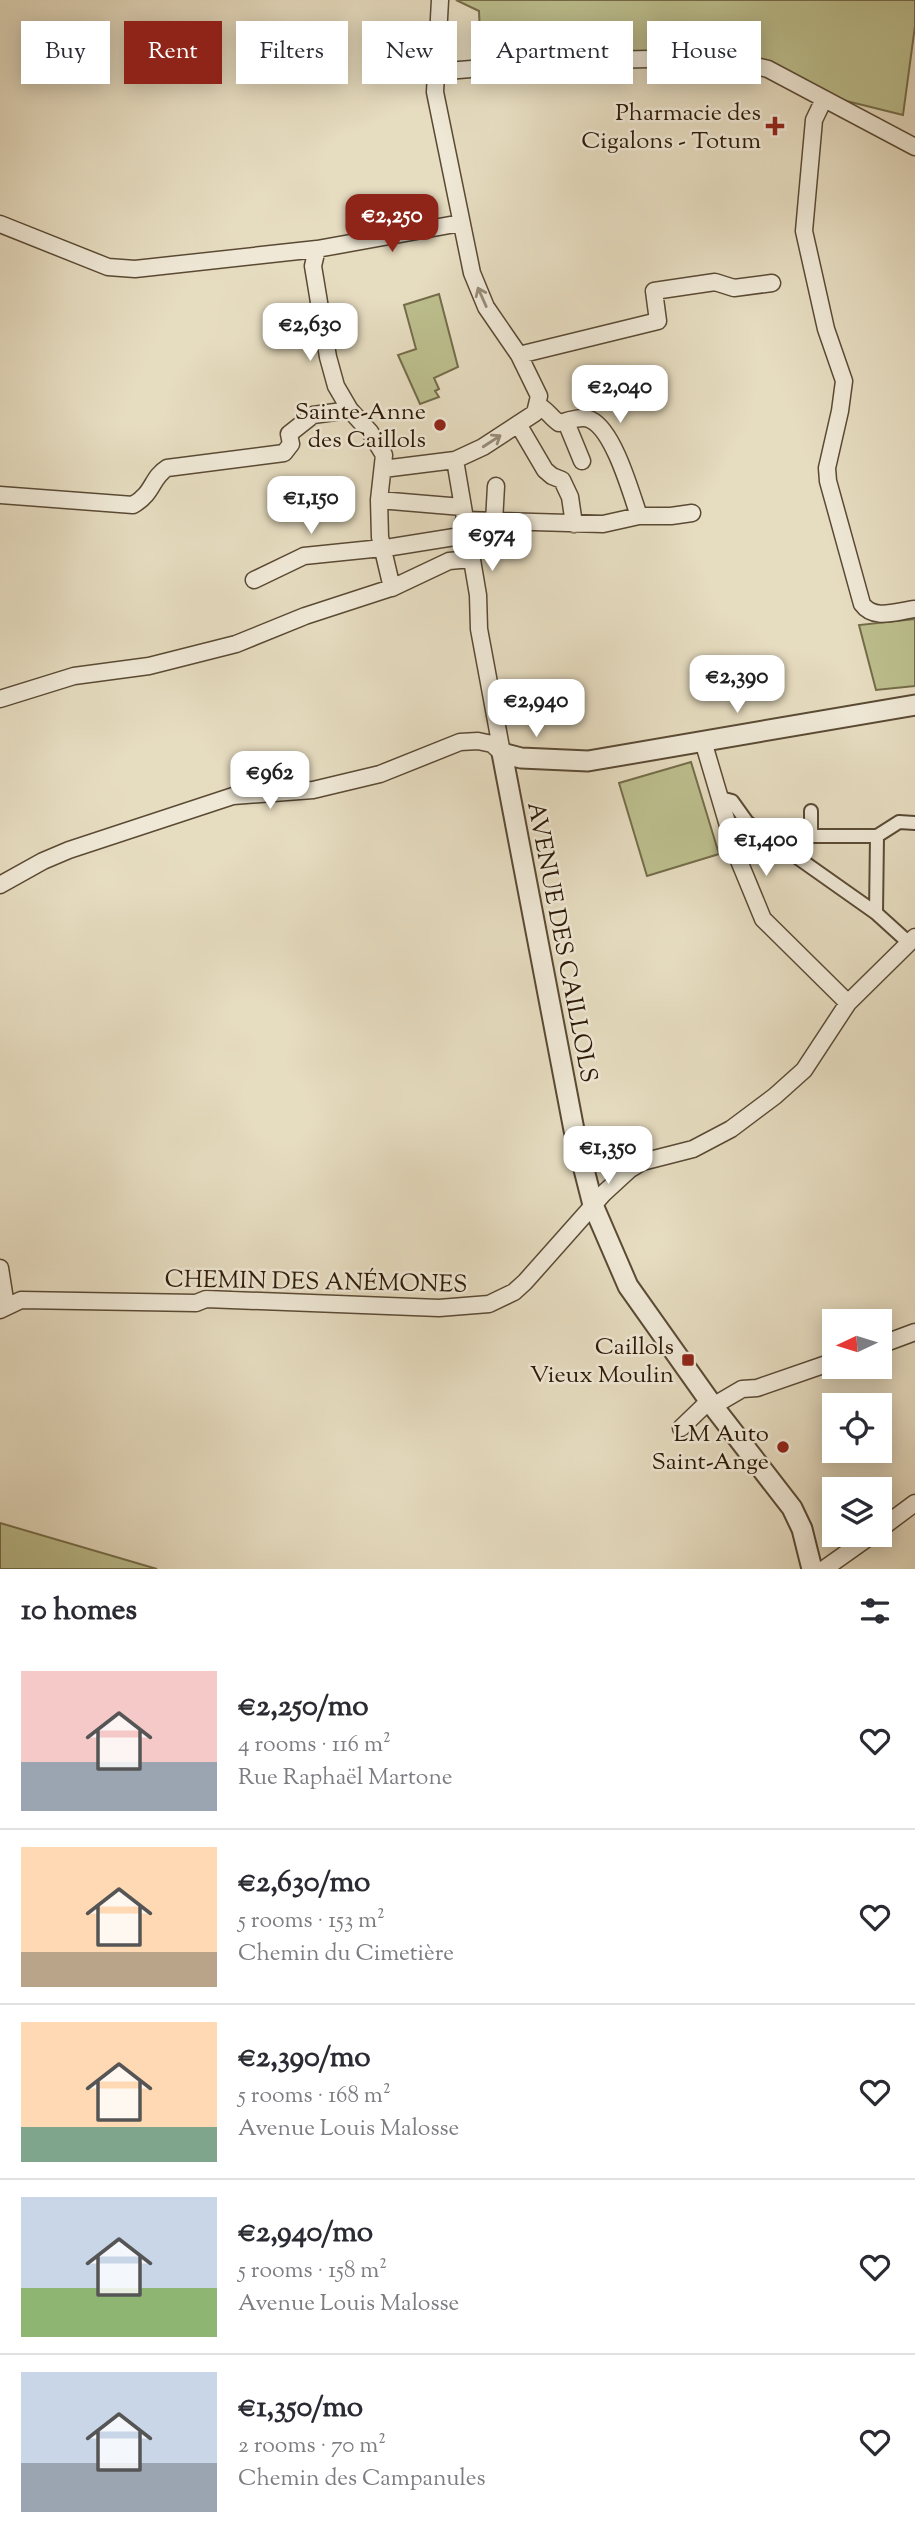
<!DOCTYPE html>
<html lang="en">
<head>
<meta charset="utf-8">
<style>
  body { margin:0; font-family:"Sorts Mill Goudy",serif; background:#f7f7f7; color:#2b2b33; height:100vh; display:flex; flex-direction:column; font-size:26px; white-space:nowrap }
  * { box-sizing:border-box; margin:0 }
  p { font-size:23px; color:#7c7c81 }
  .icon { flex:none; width:38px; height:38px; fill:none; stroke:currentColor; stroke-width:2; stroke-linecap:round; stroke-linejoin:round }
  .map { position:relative; height:1569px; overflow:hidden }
  .sheet { display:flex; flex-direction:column; background:#fff; flex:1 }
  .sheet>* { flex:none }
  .hud { position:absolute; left:21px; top:21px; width:873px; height:63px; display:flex; gap:14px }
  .needle { width:46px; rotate:266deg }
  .tools { position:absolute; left:822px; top:1309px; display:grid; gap:14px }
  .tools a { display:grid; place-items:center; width:70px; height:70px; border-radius:0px; background:#fff; box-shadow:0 4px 18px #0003; font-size:35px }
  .price { position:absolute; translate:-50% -60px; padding:0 16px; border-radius:14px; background:#fff; color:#222; font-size:23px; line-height:46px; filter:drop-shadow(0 2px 4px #0008) }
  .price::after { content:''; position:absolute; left:50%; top:42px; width:21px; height:16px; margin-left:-10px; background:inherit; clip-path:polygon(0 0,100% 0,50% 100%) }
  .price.active { background:#8f2418; color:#fff }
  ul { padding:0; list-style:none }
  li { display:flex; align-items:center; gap:21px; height:175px; padding:0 21px }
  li+li { border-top:2px solid #e1e1e2 }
  li span { display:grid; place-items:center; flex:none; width:196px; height:140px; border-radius:0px; color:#555 }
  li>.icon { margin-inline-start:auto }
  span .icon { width:84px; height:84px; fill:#fffc; stroke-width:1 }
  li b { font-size:30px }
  h2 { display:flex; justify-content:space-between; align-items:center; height:84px; padding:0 21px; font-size:30px }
  .pill { padding:0 24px; border-radius:0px; background:#fff; box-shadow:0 4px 18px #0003; font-size:24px; line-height:63px }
  .pill.active { background:#8f2418; color:#fff }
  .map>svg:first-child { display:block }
  .green { fill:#bcbe8d; stroke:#746c4a; stroke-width:2 }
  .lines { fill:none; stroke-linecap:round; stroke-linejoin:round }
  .pedestrian-casing { stroke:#5a4a34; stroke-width:16 }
  .minor-casing { stroke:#5a4a34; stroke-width:19 }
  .tertiary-casing { stroke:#5a4a34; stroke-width:23 }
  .pedestrian { stroke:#efe8d6; stroke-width:12 }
  .minor { stroke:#efe8d6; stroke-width:16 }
  .tertiary { stroke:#efe8d6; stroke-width:19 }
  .oneway { stroke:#978b78 }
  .poi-dot { fill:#8f2418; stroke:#efe8d6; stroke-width:2.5 }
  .labels { text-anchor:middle; stroke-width:5; stroke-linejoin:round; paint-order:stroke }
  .poi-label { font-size:24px; fill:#2c1906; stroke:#efe8d6; text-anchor:end }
  .street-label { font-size:24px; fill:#2c1906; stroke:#efe8d6 }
</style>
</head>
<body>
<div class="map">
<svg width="915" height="1569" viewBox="0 0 915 1569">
  <rect width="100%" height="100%" fill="#e6dcc0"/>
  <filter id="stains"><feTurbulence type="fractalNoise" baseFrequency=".00286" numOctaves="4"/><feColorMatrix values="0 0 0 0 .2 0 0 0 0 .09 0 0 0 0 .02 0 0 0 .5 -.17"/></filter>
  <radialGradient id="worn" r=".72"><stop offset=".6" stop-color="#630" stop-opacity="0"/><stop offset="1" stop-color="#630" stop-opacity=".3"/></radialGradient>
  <!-- green -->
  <path class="green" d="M456,0H915V26L903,115L814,93L712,49L481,57L479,11Z
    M439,294L458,367L434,378L439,389L435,391L439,397L420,404L398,355L416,349L404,305Z
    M915,619V686L876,690L859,625Z
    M691,762L719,854L647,876L619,783Z
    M0,1523L157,1569H0Z"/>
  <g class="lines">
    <defs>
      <path id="pedestrian" d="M720,798L732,801L747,822L876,913L908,942
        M769,836H877L899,822L915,823
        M811,836V811
        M876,913L877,836"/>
      <path id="minor" d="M440,0L435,92L472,273L486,307L519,355L539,396L535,413L483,447L455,460L478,595L479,629L502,753
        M435,72C507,66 578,60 650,59C691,59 728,58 768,69L915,147
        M824,99L814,120L804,231L826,329L844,381L840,411L827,468L828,481L862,604C874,621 897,611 915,609
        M0,224L108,267L135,269L317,249L461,223
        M317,249L313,266L316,284L328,357L336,386L350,410L370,432L384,455L379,500L380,537L392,588
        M519,355L658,321L654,291L715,282L734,288L772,283
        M537,405C547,409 550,417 559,423C568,421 583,415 591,420C614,431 631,493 639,516
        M566,422L582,461
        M518,424L545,470L552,476L562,480L570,497L574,524
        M383,469L455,460
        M0,495L133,505C154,493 151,478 167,468L284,453L291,444L289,434L313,415L350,410
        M379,500L462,507
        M464,520L603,524L639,516H671L692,513
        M494,522L496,486
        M254,580L304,556L392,547L467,535
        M0,699L74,676L149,666L236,644L305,616L394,587L449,561L471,559
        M703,741L737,856L763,919L848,1003
        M0,885L43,861L69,850L233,796L313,790L380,774L460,742L478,741L492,744L502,753
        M0,1268L6,1306
        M0,1310L21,1300L196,1303L206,1299L439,1308L489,1304L514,1292L525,1282L604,1193L629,1170L642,1162L693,1149L731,1129L775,1096L804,1070L848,1003L915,937
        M880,1345L915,1332
        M713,1406L742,1389L757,1388L835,1361
        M681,1428L709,1401
        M880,1529L915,1503
        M824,1569L872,1535"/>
      <path id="tertiary" d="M812,1569L802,1529L792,1508L713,1406L628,1286L593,1205L574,1130L502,753L521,758L588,761L915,705"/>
    </defs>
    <!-- pedestrian casing -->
    <use href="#pedestrian" class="pedestrian-casing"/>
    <!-- minor casing -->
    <use href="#minor" class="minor-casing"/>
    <!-- tertiary casing -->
    <use href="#tertiary" class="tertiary-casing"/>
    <!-- pedestrian -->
    <use href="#pedestrian" class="pedestrian"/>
    <!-- minor -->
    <use href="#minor" class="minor"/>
    <!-- tertiary -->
    <use href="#tertiary" class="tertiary"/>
  </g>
  <!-- one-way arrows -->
  <defs><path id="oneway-shaft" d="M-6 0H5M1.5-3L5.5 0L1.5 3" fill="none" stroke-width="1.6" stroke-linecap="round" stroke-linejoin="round" transform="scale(1.75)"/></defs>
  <g class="oneway">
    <use href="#oneway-shaft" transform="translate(482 297) rotate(-114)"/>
    <use href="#oneway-shaft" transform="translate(492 441) rotate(-33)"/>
  </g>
  <!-- markers -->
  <g class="poi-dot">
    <path d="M771.5 115.5h7v7h7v7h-7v7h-7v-7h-7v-7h7z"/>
    <circle cx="440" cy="425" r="7"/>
    <rect x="681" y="1353" width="14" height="14" rx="3.5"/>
    <circle cx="783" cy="1447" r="7"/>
  </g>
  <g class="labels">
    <!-- poi labels -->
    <g class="poi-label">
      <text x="761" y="120">Pharmacie des<tspan x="761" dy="28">Cigalons - Totum</tspan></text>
      <text x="426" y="419">Sainte-Anne<tspan x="426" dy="28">des Caillols</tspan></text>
      <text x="674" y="1354">Caillols<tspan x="674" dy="28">Vieux Moulin</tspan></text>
      <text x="769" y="1441">LM Auto<tspan x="769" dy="28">Saint-Ange</tspan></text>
    </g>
    <!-- street labels -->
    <g class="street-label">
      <text transform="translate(563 942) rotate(79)" y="8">AVENUE DES CAILLOLS</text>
      <text transform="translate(316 1281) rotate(1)" y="8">CHEMIN DES ANÉMONES</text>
    </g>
  </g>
  <rect width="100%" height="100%" filter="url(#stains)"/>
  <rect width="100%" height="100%" fill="url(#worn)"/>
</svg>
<div class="tools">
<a><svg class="needle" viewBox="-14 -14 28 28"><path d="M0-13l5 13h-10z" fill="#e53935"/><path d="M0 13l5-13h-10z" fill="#7c7c81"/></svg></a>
<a><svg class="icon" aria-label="locate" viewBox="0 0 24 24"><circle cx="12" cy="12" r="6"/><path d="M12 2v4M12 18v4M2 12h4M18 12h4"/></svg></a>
<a><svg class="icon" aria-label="layers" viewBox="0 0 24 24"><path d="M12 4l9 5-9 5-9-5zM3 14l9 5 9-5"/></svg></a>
</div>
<b class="price active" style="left:392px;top:254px">€2,250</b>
<b class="price" style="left:310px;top:363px">€2,630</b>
<b class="price" style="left:620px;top:425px">€2,040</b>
<b class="price" style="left:311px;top:536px">€1,150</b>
<b class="price" style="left:492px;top:573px">€974</b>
<b class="price" style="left:737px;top:715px">€2,390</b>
<b class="price" style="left:536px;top:739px">€2,940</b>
<b class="price" style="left:270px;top:811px">€962</b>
<b class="price" style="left:766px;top:878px">€1,400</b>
<b class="price" style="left:608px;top:1186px">€1,350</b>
<div class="hud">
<a class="pill">Buy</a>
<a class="pill active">Rent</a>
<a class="pill">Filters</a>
<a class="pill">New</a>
<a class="pill">Apartment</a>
<a class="pill">House</a>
</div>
</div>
<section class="sheet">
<h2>10 homes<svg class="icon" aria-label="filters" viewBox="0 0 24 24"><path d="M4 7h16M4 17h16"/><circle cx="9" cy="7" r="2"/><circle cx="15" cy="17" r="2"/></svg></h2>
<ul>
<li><span style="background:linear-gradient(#f6c9c9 65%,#9aa5b1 0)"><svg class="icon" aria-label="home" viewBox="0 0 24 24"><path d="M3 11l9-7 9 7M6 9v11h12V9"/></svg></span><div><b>€2,250/mo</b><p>4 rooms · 116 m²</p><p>Rue Raphaël Martone</p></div><svg class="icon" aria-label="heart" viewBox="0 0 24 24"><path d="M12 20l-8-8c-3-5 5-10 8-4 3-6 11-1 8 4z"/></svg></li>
<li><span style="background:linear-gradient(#ffd9b3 75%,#b9a48a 0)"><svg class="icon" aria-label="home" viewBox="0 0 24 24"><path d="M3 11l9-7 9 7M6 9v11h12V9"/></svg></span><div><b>€2,630/mo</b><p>5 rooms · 153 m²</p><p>Chemin du Cimetière</p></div><svg class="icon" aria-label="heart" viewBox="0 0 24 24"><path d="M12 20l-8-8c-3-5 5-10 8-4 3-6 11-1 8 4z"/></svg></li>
<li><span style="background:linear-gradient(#ffd9b3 75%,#7fa58c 0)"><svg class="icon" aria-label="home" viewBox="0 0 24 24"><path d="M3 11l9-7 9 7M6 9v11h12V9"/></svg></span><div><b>€2,390/mo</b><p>5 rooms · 168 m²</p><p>Avenue Louis Malosse</p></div><svg class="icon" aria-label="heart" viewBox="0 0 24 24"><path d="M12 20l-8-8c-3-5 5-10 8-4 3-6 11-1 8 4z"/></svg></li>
<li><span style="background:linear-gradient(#c9d6e8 65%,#8fb573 0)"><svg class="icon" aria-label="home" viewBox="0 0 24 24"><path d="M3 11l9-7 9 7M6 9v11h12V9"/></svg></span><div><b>€2,940/mo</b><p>5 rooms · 158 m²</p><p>Avenue Louis Malosse</p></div><svg class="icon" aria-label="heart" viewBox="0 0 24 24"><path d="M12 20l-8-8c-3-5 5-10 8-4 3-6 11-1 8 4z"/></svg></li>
<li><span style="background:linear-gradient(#c9d6e8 65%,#9aa5b1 0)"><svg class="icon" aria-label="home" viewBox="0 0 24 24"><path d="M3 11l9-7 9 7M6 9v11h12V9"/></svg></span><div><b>€1,350/mo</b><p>2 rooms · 70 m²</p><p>Chemin des Campanules</p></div><svg class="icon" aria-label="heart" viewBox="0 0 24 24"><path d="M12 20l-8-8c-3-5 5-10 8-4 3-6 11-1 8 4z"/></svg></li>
</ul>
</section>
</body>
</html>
